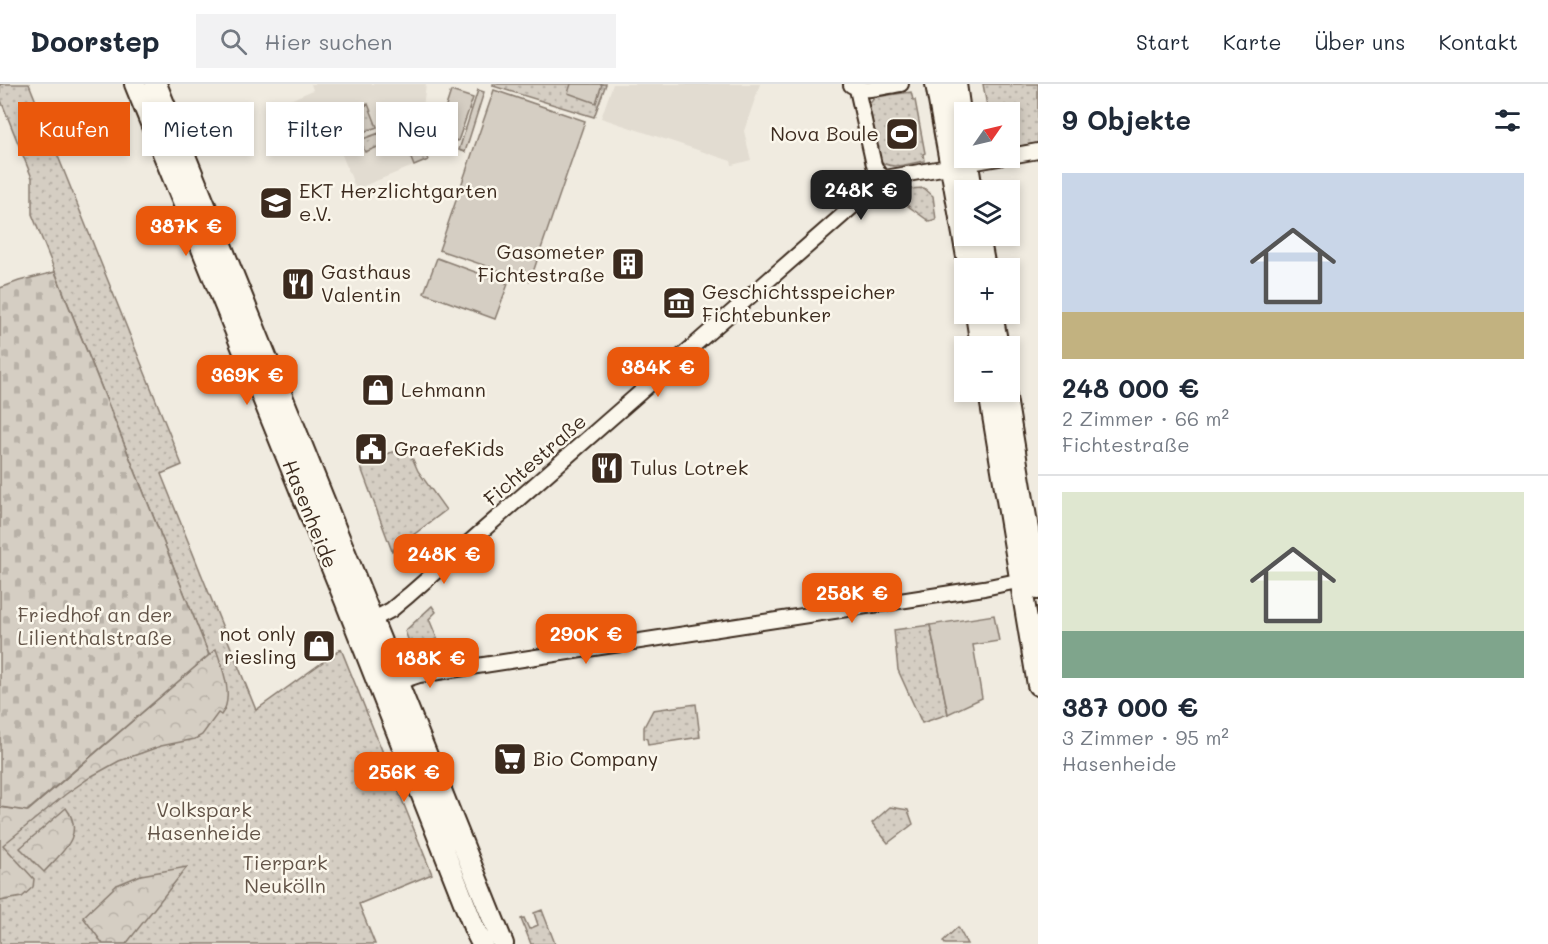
<!DOCTYPE html>
<html lang="de">
<head>
<meta charset="utf-8">
<style>
  body { margin:0; font-family:Mali,sans-serif; background:#f2f2f3; color:#1f2937; height:100vh; display:flex; flex-direction:column; font-size:22px; white-space:nowrap }
  * { box-sizing:border-box; margin:0 }
  p { font-size:20px; color:#747a83 }
  .icon { flex:none; width:33px; height:33px; fill:none; stroke:currentColor; stroke-width:2; stroke-linecap:round; stroke-linejoin:round }
  .map { position:relative; flex:1; overflow:hidden }
  .sheet { display:flex; flex-direction:column; background:#fff; width:510px }
  .sheet>* { flex:none }
  .top-card { position:absolute; left:18px; top:18px; width:570px; height:54px; display:flex; gap:12px }
  .needle { width:39px; rotate:56deg }
  .tools { position:absolute; left:954px; top:18px; display:grid; gap:12px }
  .tools a { display:grid; place-items:center; width:66px; height:66px; border-radius:0px; background:#fff; box-shadow:0 3px 9px #0003; font-size:30px }
  .price { position:absolute; translate:-50% -51px; padding:0 14px; border-radius:12px; background:#ea580c; color:#fff; font-size:20px; line-height:39px; filter:drop-shadow(0 2px 3px #0008) }
  .price::after { content:''; position:absolute; left:50%; top:36px; width:18px; height:14px; margin-left:-9px; background:inherit; clip-path:polygon(0 0,100% 0,50% 100%) }
  .price.active { background:#222; color:#fff }
  ul { padding:0; list-style:none }
  li { display:grid; align-content:center; gap:12px; height:318px; padding:0 24px }
  li+li { border-top:2px solid #e0e1e3 }
  li span { display:grid; place-items:center; height:186px; border-radius:0px; color:#555 }
  li>.icon { margin-inline-start:auto }
  span .icon { width:108px; height:108px; fill:#fffc; stroke-width:1 }
  li b { font-size:26px }
  h2 { display:flex; justify-content:space-between; align-items:center; height:72px; padding:0 24px; font-size:26px }
  .pill { padding:0 21px; border-radius:0px; background:#fff; box-shadow:0 3px 9px #0003; font-size:21px; line-height:54px }
  .pill.active { background:#ea580c; color:#fff }
  header { display:flex; align-items:center; gap:36px; box-sizing:border-box; height:84px; padding:0 30px; background:#fff; border-bottom:2px solid #e0e1e3 }
  header strong { font-size:28px }
  nav { display:flex; gap:33px; margin-inline-start:auto; font-size:21px }
  .search { width:420px; height:54px; background:#f2f2f3; display:flex; align-items:center; gap:15px; box-sizing:border-box; padding:0 21px; border-radius:0px; color:#747a83; font-size:22px }
  main { display:flex; flex:1; min-height:0 }
  .map>svg:first-child { display:block }
  .built { fill:#e2dcd1 }
  .green { fill:url(#green-dots); stroke:#887c70; stroke-width:1.5 }
  .forest { fill:url(#forest-crowns); stroke:#887c70; stroke-width:1.5 }
  .cemetery { fill:url(#cemetery-stones); stroke:#887c70; stroke-width:1.5 }
  .pitch { fill:#d5cec3; stroke:#887c70; stroke-width:1.5 }
  .lines { fill:none; stroke-linecap:round; stroke-linejoin:round }
  .minor-casing { stroke:#3b2a1e; stroke-width:18 }
  .secondary-casing { stroke:#3b2a1e; stroke-width:24 }
  .minor { stroke:#fbf7ec; stroke-width:14 }
  .secondary { stroke:#fbf7ec; stroke-width:20 }
  .labels { text-anchor:middle; stroke-width:5; stroke-linejoin:round; paint-order:stroke }
  .poi-label { font-size:20px; fill:#3b2a1e; stroke:#fbf7ec; text-anchor:start }
  .street-label { font-size:20px; fill:#3b2a1e; stroke:#fbf7ec }
  .park-label { font-size:20px; fill:#625347; stroke:#fbf7ec }
</style>
</head>
<body>
<header>
<strong>Doorstep</strong>
<div class="search"><svg class="icon" aria-label="search" viewBox="0 0 24 24"><circle cx="10" cy="10" r="6"/><path d="M15 15l6 6"/></svg>Hier suchen</div>
<nav><a>Start</a><a>Karte</a><a>Über uns</a><a>Kontakt</a></nav>
</header>
<main>
<div class="map">
<svg width="1038" height="860" viewBox="0 0 1038 860">
  <defs>
    <pattern id="green-dots" width="8" height="8" patternUnits="userSpaceOnUse" patternTransform="scale(1.5)"><rect width="8" height="8" fill="#d5cec3"/><path d="M2 2h.1M6 6h.1" fill="none" stroke="#b8b1a7" stroke-width="1.8" stroke-linecap="round"/></pattern>
    <pattern id="forest-crowns" width="20" height="18" patternUnits="userSpaceOnUse" patternTransform="scale(1.5)"><rect width="20" height="18" fill="#d5cec3"/><path d="M2 6a3 3 0 1 1 6 0M12 15a3 3 0 1 1 6 0" fill="none" stroke="#b8b1a7"/></pattern>
    <pattern id="cemetery-stones" width="16" height="16" patternUnits="userSpaceOnUse" patternTransform="scale(1.5)"><rect width="16" height="16" fill="#d5cec3"/><path d="M2 7V4a2 2 0 0 1 4 0v3zM10 15v-3a2 2 0 0 1 4 0v3z" fill="#b8b1a7"/></pattern>
  </defs>
  <rect width="100%" height="100%" fill="#f0ebe0"/>
  <filter id="ink" filterUnits="userSpaceOnUse"><feTurbulence type="fractalNoise" baseFrequency=".0167" numOctaves="2"/><feDisplacementMap in="SourceGraphic" scale="12" xChannelSelector="R" yChannelSelector="G"/><feConvolveMatrix kernelMatrix="1 2 1 2 8 2 1 2 1" color-interpolation-filters="sRGB"/></filter>
  <g filter="url(#ink)">
    <!-- built -->
    <path class="built" d="M311,0H426L419,54L428,76L356,105L328,37L301,47L288,17L313,6Z
      M613,0H760L744,47L751,76L732,81L731,77L601,34Z"/>
    <!-- green -->
    <path class="green" d="M0,0H29L182,381L161,390L256,626L341,565L432,790L359,820L375,860H0V723L28,727L209,571L32,130V94L0,14Z
      M493,0H606L594,33L493,2Z
      M983,0H1038V59L1010,64V28H988Z
      M911,8L913,16H915L925,69L923,70L924,77C910,79 888,88 879,75L868,22L875,13Z
      M368,20L377,43L358,50L349,28Z
      M411,38L414,45H416L428,76L414,82L406,62L399,65L392,46Z
      M379,49L383,61L365,68L360,56Z
      M924,104L933,112L936,136L930,138L900,116V112L908,105Z
      M407,362L418,387L446,426L392,467L360,381Z
      M432,522L436,528L429,535L441,564L413,569L405,547Z
      M930,541L948,630L922,639L898,586L894,546Z
      M696,620L700,653L648,661L647,655L644,654V643L653,626Z
      M890,723L908,726L913,740L888,759L872,739Z
      M542,826L554,857L555,860H531L521,835L524,834L529,845L538,841L534,829Z
      M958,843L967,860H945L943,857Z"/>
    <!-- forest -->
    <path class="forest" d="M216,565C222,583 235,614 221,631L218,629L202,651L195,655L161,662L119,677L92,692L66,710L3,761L34,795L33,803L22,813L0,817V723L28,727Z
      M66,724C86,751 62,768 44,788L20,764Z
      M187,783L126,860H103L83,833L117,801L141,791Z"/>
    <!-- cemetery -->
    <path class="cemetery" d="M55,188L209,571L27,727L0,723V204L19,197Z"/>
    <!-- pitch -->
    <path class="pitch" d="M571,0H602L596,19L568,9Z
      M478,6L484,8L465,68L459,66Z
      M494,6L585,37L530,197L439,166Z
      M451,7L473,14L458,57L437,50Z
      M437,174L508,200L495,235L424,209Z
      M994,531L999,557L973,561L982,614L948,630L930,541Z"/>
    <g class="lines">
      <defs>
        <path id="minor" d="M851,1C865,10 885,2 901,0
          M857,5L874,81L878,89L885,94
          M1010,72L1038,67
          M372,536L391,526L409,511L885,94L999,74
          M389,601L419,591L984,504L1027,495"/>
        <path id="secondary" d="M135,0L345,516L475,846L482,860
          M156,0L503,860
          M936,0L969,184
          M956,0L964,57
          M967,74L972,106
          M979,152L985,184
          M976,230L981,262
          M992,230L998,262
          M989,308L1038,601
          M1005,308L1038,505"/>
      </defs>
      <!-- minor casing -->
      <use href="#minor" class="minor-casing"/>
      <!-- secondary casing -->
      <use href="#secondary" class="secondary-casing"/>
      <!-- minor -->
      <use href="#minor" class="minor"/>
      <!-- secondary -->
      <use href="#secondary" class="secondary"/>
    </g>
  </g>
  <!-- icons -->
  <defs>
    <symbol id="stadium-square" viewBox="-11 -11 22 22"><rect x="-9" y="-9" width="18" height="18" rx="4" fill="#3b2a1e" stroke="#fbf7ec"/><path d="M0-5a6.5 5 0 1 0 0 10a6.5 5 0 1 0 0-10ZM-3.5-1.8h7v3.6h-7Z" fill="#fff"/></symbol>
    <symbol id="school-square" viewBox="-11 -11 22 22"><rect x="-9" y="-9" width="18" height="18" rx="4" fill="#3b2a1e" stroke="#fbf7ec"/><path d="M0-5L7-2L0 1L-7-2ZM-4 1L0 2.5L4 1V4Q0 6-4 4Z" fill="#fff"/></symbol>
    <symbol id="building-square" viewBox="-11 -11 22 22"><rect x="-9" y="-9" width="18" height="18" rx="4" fill="#3b2a1e" stroke="#fbf7ec"/><path d="M-4-6H4V6H1V3H-1V6H-4ZM-2.5-4.3h1.7v1.8h-1.7ZM.8-4.3h1.7v1.8H.8ZM-2.5-1h1.7V.8h-1.7ZM.8-1h1.7V.8H.8Z" fill="#fff"/></symbol>
    <symbol id="restaurant-square" viewBox="-11 -11 22 22"><rect x="-9" y="-9" width="18" height="18" rx="4" fill="#3b2a1e" stroke="#fbf7ec"/><path d="M-5-6h1v4h1v-4h1v4h1v-4h1v5L-1.5 .5V6h-2V.5L-5-1ZM5-6V6H3V1.5H1.5Q1.5-4 5-6Z" fill="#fff"/></symbol>
    <symbol id="museum-square" viewBox="-11 -11 22 22"><rect x="-9" y="-9" width="18" height="18" rx="4" fill="#3b2a1e" stroke="#fbf7ec"/><path d="M0-6L6-3V-2H-6V-3ZM-5-1h2V3h-2ZM-1-1h2V3h-2ZM3-1h2V3H3ZM-6 4H6V6H-6Z" fill="#fff"/></symbol>
    <symbol id="shop-square" viewBox="-11 -11 22 22"><rect x="-9" y="-9" width="18" height="18" rx="4" fill="#3b2a1e" stroke="#fbf7ec"/><path d="M-5-2.5h2.3a2.7 3.5 0 0 1 5.4 0H5L5.5 6h-11ZM-1.5-2.5h3a1.5 2.3 0 0 0-3 0Z" fill="#fff"/></symbol>
    <symbol id="civic-square" viewBox="-11 -11 22 22"><rect x="-9" y="-9" width="18" height="18" rx="4" fill="#3b2a1e" stroke="#fbf7ec"/><path d="M-.6-6.5H3V-4.5H.6V-3L4-1V1h2V6H-6V1h2V-1L-.6-3ZM-1.2 2.5V6h2.4V2.5Z" fill="#fff"/></symbol>
    <symbol id="supermarket-square" viewBox="-11 -11 22 22"><rect x="-9" y="-9" width="18" height="18" rx="4" fill="#3b2a1e" stroke="#fbf7ec"/><path d="M-6-5.5h2.5l.6 2H6L4.5 2H-2.5L-4.4-4H-6ZM-1.5 3.2a1.3 1.3 0 1 0 .1 0ZM3 3.2a1.3 1.3 0 1 0 .1 0Z" fill="#fff"/></symbol>
  </defs>
  <g fill-rule="evenodd">
    <use href="#stadium-square" x="883" y="31" width="38" height="38"/>
    <use href="#school-square" x="257" y="100" width="38" height="38"/>
    <use href="#building-square" x="609" y="161" width="38" height="38"/>
    <use href="#restaurant-square" x="279" y="181" width="38" height="38"/>
    <use href="#museum-square" x="660" y="200" width="38" height="38"/>
    <use href="#shop-square" x="359" y="287" width="38" height="38"/>
    <use href="#civic-square" x="352" y="346" width="38" height="38"/>
    <use href="#restaurant-square" x="588" y="365" width="38" height="38"/>
    <use href="#shop-square" x="300" y="543" width="38" height="38"/>
    <use href="#supermarket-square" x="491" y="656" width="38" height="38"/>
  </g>
  <g class="labels">
    <!-- poi labels -->
    <g class="poi-label">
      <text x="879" y="57" text-anchor="end">Nova Boule</text>
      <text x="299" y="114">EKT Herzlichtgarten<tspan x="299" dy="23">e.V.</tspan></text>
      <text x="605" y="175" text-anchor="end">Gasometer<tspan x="605" dy="23">Fichtestraße</tspan></text>
      <text x="321" y="195">Gasthaus<tspan x="321" dy="23">Valentin</tspan></text>
      <text x="702" y="215">Geschichtsspeicher<tspan x="702" dy="23">Fichtebunker</tspan></text>
      <text x="401" y="313">Lehmann</text>
      <text x="394" y="372">GraefeKids</text>
      <text x="630" y="391">Tulus Lotrek</text>
      <text x="296" y="557" text-anchor="end">not only<tspan x="296" dy="23">riesling</tspan></text>
      <text x="533" y="682">Bio Company</text>
    </g>
    <!-- street labels -->
    <g class="street-label">
      <text transform="translate(535 376) rotate(-41)" y="7">Fichtestraße</text>
      <text transform="translate(310 430) rotate(68)" y="7">Hasenheide</text>
    </g>
    <!-- park labels -->
    <g class="park-label">
      <text x="95" y="538">Friedhof an der<tspan x="95" dy="23">Lilienthalstraße</tspan></text>
      <text x="204" y="733">Volkspark<tspan x="204" dy="23">Hasenheide</tspan></text>
      <text x="285" y="786">Tierpark<tspan x="285" dy="23">Neukölln</tspan></text>
    </g>
  </g>
</svg>
<div class="tools">
<a><svg class="needle" viewBox="-14 -14 28 28"><path d="M0-13l5 13h-10z" fill="#e53935"/><path d="M0 13l5-13h-10z" fill="#747a83"/></svg></a>
<a><svg class="icon" aria-label="layers" viewBox="0 0 24 24"><path d="M12 4l9 5-9 5-9-5zM3 14l9 5 9-5"/></svg></a>
<a>+</a>
<a>−</a>
</div>
<b class="price active" style="left:861px;top:137px">248K €</b>
<b class="price" style="left:186px;top:173px">387K €</b>
<b class="price" style="left:658px;top:314px">384K €</b>
<b class="price" style="left:247px;top:322px">369K €</b>
<b class="price" style="left:444px;top:501px">248K €</b>
<b class="price" style="left:852px;top:540px">258K €</b>
<b class="price" style="left:586px;top:581px">290K €</b>
<b class="price" style="left:430px;top:605px">188K €</b>
<b class="price" style="left:404px;top:719px">256K €</b>
<div class="top-card">
<a class="pill active">Kaufen</a>
<a class="pill">Mieten</a>
<a class="pill">Filter</a>
<a class="pill">Neu</a>
</div>
</div>
<section class="sheet">
<h2>9 Objekte<svg class="icon" aria-label="filters" viewBox="0 0 24 24"><path d="M4 7h16M4 17h16"/><circle cx="9" cy="7" r="2"/><circle cx="15" cy="17" r="2"/></svg></h2>
<ul>
<li><span style="background:linear-gradient(#c9d6e8 75%,#c2b280 0)"><svg class="icon" aria-label="home" viewBox="0 0 24 24"><path d="M3 11l9-7 9 7M6 9v11h12V9"/></svg></span><div><b>248 000 €</b><p>2 Zimmer · 66 m²</p><p>Fichtestraße</p></div></li>
<li><span style="background:linear-gradient(#dfe7d0 75%,#7fa58c 0)"><svg class="icon" aria-label="home" viewBox="0 0 24 24"><path d="M3 11l9-7 9 7M6 9v11h12V9"/></svg></span><div><b>387 000 €</b><p>3 Zimmer · 95 m²</p><p>Hasenheide</p></div></li>
</ul>
</section>
</main>
</body>
</html>
